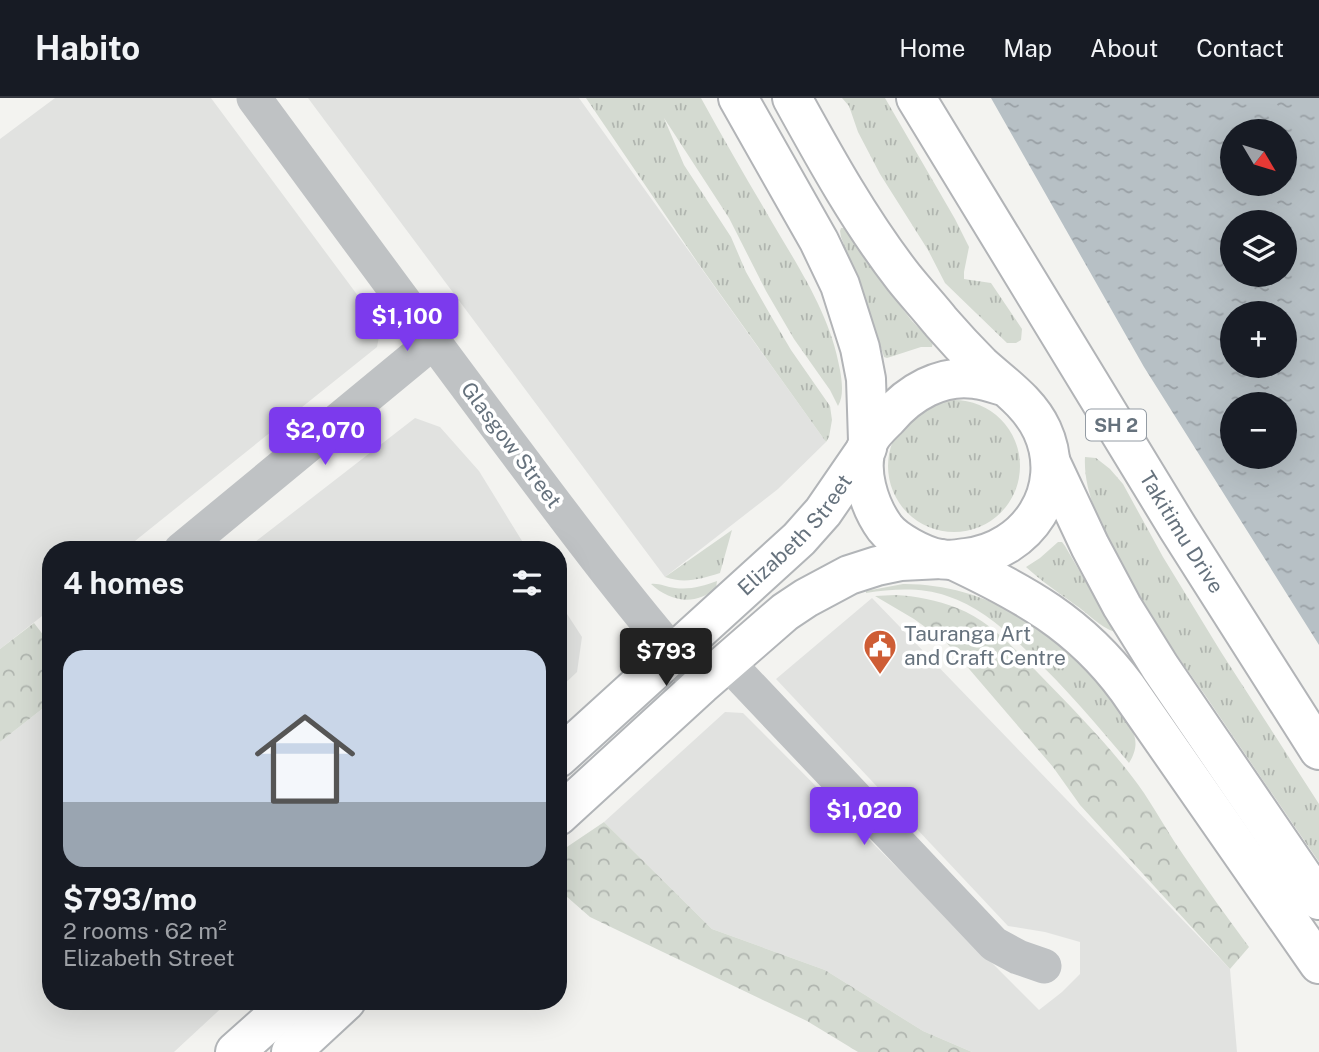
<!DOCTYPE html>
<html lang="en">
<head>
<meta charset="utf-8">
<style>
  body { margin:0; font-family:"Public Sans",sans-serif; background:#20242c; color:#f1f3f6; height:100vh; display:flex; flex-direction:column; font-size:26px; white-space:nowrap }
  * { box-sizing:border-box; margin:0 }
  p { font-size:23px; color:#9ea1a6 }
  .icon { flex:none; width:38px; height:38px; fill:none; stroke:currentColor; stroke-width:2; stroke-linecap:round; stroke-linejoin:round }
  .map { position:relative; flex:1; overflow:hidden }
  .sheet { position:absolute; left:42px; top:443px; width:525px; height:469px; display:flex; flex-direction:column; background:#171b24; border-radius:28px; box-shadow:0 7px 28px #0002 }
  .sheet>* { flex:none }
  .needle { width:46px; rotate:128deg }
  .fabs { position:absolute; left:1220px; top:21px; display:grid; gap:14px }
  .fabs a { display:grid; place-items:center; width:77px; height:77px; border-radius:50%; background:#171b24; box-shadow:0 7px 28px #0002; font-size:35px }
  .price { position:absolute; translate:-50% -60px; padding:0 16px; border-radius:7px; background:#7c3aed; color:#fff; font-size:23px; line-height:46px; filter:drop-shadow(0 2px 4px #0008) }
  .price::after { content:''; position:absolute; left:50%; top:42px; width:21px; height:16px; margin-left:-10px; background:inherit; clip-path:polygon(0 0,100% 0,50% 100%) }
  .price.selected { background:#222; color:#fff }
  ul { padding:0; list-style:none }
  li { display:grid; align-content:center; gap:14px; height:371px; padding:0 21px }
  li+li { border-top:2px solid #363941 }
  li span { display:grid; place-items:center; height:217px; border-radius:21px; color:#555 }
  li>.icon { margin-inline-start:auto }
  span .icon { width:126px; height:126px; fill:#fffc; stroke-width:1 }
  li b { font-size:30px }
  h2 { display:flex; justify-content:space-between; align-items:center; height:84px; padding:0 21px; font-size:30px }
  header { display:flex; align-items:center; gap:42px; box-sizing:border-box; height:98px; padding:0 35px; background:#171b24; border-bottom:2px solid #363941 }
  header strong { font-size:33px }
  nav { display:flex; gap:38px; margin-inline-start:auto; font-size:24px }
  .map>svg:first-child { display:block }
  .built { fill:#e1e2e0 }
  .grass { fill:url(#grass-tufts) }
  .forest { fill:url(#forest-crowns) }
  .water { fill:url(#water-ripples); fill-rule:evenodd }
  .lines { fill:none; stroke-linecap:round; stroke-linejoin:round }
  .primary-casing { stroke:#b2b5b8; stroke-width:42 }
  .trunk-casing { stroke:#b2b4b7; stroke-width:42 }
  .minor { stroke:#bfc2c4; stroke-width:35 }
  .primary { stroke:#fff; stroke-width:38 }
  .trunk { stroke:#fff; stroke-width:38 }
  .labels { text-anchor:middle; stroke-width:7; stroke-linejoin:round; paint-order:stroke }
  .shield { fill:#fff; stroke:#949ca4; stroke-width:2 }
  .shield-label { font-size:19px; font-weight:bold; fill:#66727d }
  .street-label { font-size:21px; fill:#66727d; stroke:#fff }
  .poi-label { font-size:21px; fill:#66727d; stroke:#fff; text-anchor:start }
</style>
</head>
<body>
<header>
<strong>Habito</strong>
<nav><a>Home</a><a>Map</a><a>About</a><a>Contact</a></nav>
</header>
<div class="map">
<svg width="1319" height="954" viewBox="0 0 1319 954">
  <defs>
    <pattern id="grass-tufts" width="24" height="20" patternUnits="userSpaceOnUse" patternTransform="scale(1.75)"><rect width="24" height="20" fill="#d4dad1"/><path d="M3 7l-1-3M5 7V3M7 7l1-3M15 17l-1-3M17 17v-4M19 17l1-3" fill="none" stroke="#b0b5af"/></pattern>
    <pattern id="forest-crowns" width="20" height="18" patternUnits="userSpaceOnUse" patternTransform="scale(1.75)"><rect width="20" height="18" fill="#d4dad1"/><path d="M2 6a3 3 0 1 1 6 0M12 15a3 3 0 1 1 6 0" fill="none" stroke="#b0b5af"/></pattern>
    <pattern id="water-ripples" width="26" height="14" patternUnits="userSpaceOnUse" patternTransform="scale(1.75)"><rect width="26" height="14" fill="#b7c0c5"/><path d="M2 4q2-2 4 0t4 0M15 11q2-2 4 0t4 0" fill="none" stroke="#99a0a5"/></pattern>
  </defs>
  <rect width="100%" height="100%" fill="#f3f3f0"/>
  <!-- built -->
  <path class="built" d="M55,0H211L373,218L380,233L377,249L125,451L51,452V511L0,551V41Z
    M308,0H579L826,344L778,391L665,479Z
    M415,320L440,329L479,373L527,451H246Z
    M872,500L1230,871L1237,954H972L923,933L825,872L712,831L604,724L725,614L743,615L1039,912L1062,894L1080,876V844L1045,834L1008,828L776,581Z
    M558,502L582,539L577,574L558,592Z
    M51,604V903H229L174,954H0V644Z"/>
  <!-- grass -->
  <path class="grass" d="M586,0H701C722,38 743,75 765,112C794,163 830,213 840,272C842,284 844,298 838,308L830,292L794,241L766,193L729,120L664,20L684,67L731,139L746,174L771,218L791,252L830,308L832,322L829,339L826,344L698,165Z
    M842,0H885L955,121L969,149L964,174V181L991,185L1022,231L1021,242L1016,245H1007L945,185L928,152L880,76L858,34L849,8Z
    M841,130H844L851,138L891,196L912,223L933,244L932,249H921L887,260L884,259L873,224L841,139L840,133Z
    M888 368a66 66 0 1 1 132 0a66 66 0 1 1-132 0Z
    M1085,359L1096,360L1110,371L1123,386L1163,459L1221,554L1319,706V764C1281,709 1243,653 1205,597C1165,539 1120,482 1096,415C1089,396 1084,379 1085,359Z
    M732,432L720,475C701,481 684,486 665,479Z
    M1058,444H1062L1065,448L1115,534C1099,529 1088,515 1074,506C1058,494 1041,483 1026,469L1040,460Z
    M717,483L716,490C696,508 670,504 651,486C659,485 666,489 675,490C690,492 703,488 717,483Z
    M903,486C990,485 1073,541 1119,611C1132,631 1143,642 1129,665C1097,627 1066,590 1030,556C1006,532 980,509 947,498C921,489 893,491 866,495V493Z"/>
  <!-- forest -->
  <path class="forest" d="M895,497C916,498 937,502 957,510C990,523 1015,551 1039,576C1076,614 1114,652 1144,695C1158,716 1170,738 1184,758C1205,789 1227,819 1249,849L1230,871L1080,707L1053,669L946,544L914,521L875,498Z
    M34,525L51,547V604L0,644V551Z
    M604,724L712,831L825,872L923,933L972,954H858L807,923L590,819L558,791V755Z"/>
  <!-- water -->
  <path class="water" d="M991,0H1319V547L1144,269ZM1232,33H1284V86H1232ZM1232,124H1284V177H1232ZM1232,215H1284V268H1232ZM1232,306H1284V359H1232Z"/>
  <g class="lines">
    <defs>
      <g id="primary">
        <path id="s1" d="M558,660L799,441L823,414L867,350"/>
        <path d="M558,718L701,587L785,514L806,500L849,477L877,468L901,463L941,461"/>
        <path d="M235,954L292,903"/>
        <path d="M291,954L346,903"/>
      </g>
      <g id="trunk">
        <path d="M738,0L819,143L840,187L860,250L866,281L868,343"/>
        <path d="M792,0C825,60 861,125 904,180C916,195 929,209 941,224C954,239 967,253 981,267C1003,287 1029,304 1042,332C1069,391 1028,453 966,460C957,461 948,463 940,461C923,458 895,443 885,430C869,408 857,371 868,345C871,336 881,327 888,320C909,295 941,276 975,281C986,282 996,286 1006,289"/>
        <path id="s2" d="M916,0L1178,430L1319,652"/>
        <path d="M1051,365L1090,448L1122,508L1160,569L1319,802"/>
        <path d="M953,462C1023,495 1080,526 1127,590L1319,866"/>
      </g>
    </defs>
    <!-- primary casing -->
    <use href="#primary" class="primary-casing"/>
    <!-- trunk casing -->
    <use href="#trunk" class="trunk-casing"/>
    <!-- minor -->
    <path class="minor" d="M254,0C341,118 428,237 516,354C576,434 635,513 701,587
      M181,452L433,244
      M727,564L994,846L1018,859L1044,868"/>
    <!-- primary -->
    <use href="#primary" class="primary"/>
    <!-- trunk -->
    <use href="#trunk" class="trunk"/>
  </g>
  <!-- icons -->
  <defs>
    <symbol id="civic-pin" viewBox="-11 -11 22 30"><path d="M0 17L-7.5 6A9.5 9.5 0 1 1 7.5 6Z" fill="#ce5d35" stroke="#fff"/><path d="M-.6-6.5H3V-4.5H.6V-3L4-1V1h2V6H-6V1h2V-1L-.6-3ZM-1.2 2.5V6h2.4V2.5Z" fill="#fff"/></symbol>
  </defs>
  <g fill-rule="evenodd">
    <use href="#civic-pin" x="861" y="529" width="38" height="52"/>
  </g>
  <g class="labels">
    <!-- shield labels -->
    <rect class="shield" x="1086" y="311.5" width="60" height="31" rx="5"/>
    <g class="shield-label">
      <text x="1116" y="334">SH 2</text>
    </g>
    <!-- street labels -->
    <g class="street-label">
      <text transform="translate(511 347) rotate(53)" y="7">Glasgow Street</text>
      <text dy="7" stroke="none"><textPath href="#s2" startOffset="509">Takitimu Drive</textPath></text>
      <text dy="7" stroke="none"><textPath href="#s1" startOffset="326">Elizabeth Street</textPath></text>
    </g>
    <!-- poi labels -->
    <g class="poi-label">
      <text x="904" y="543">Tauranga Art<tspan x="904" dy="24">and Craft Centre</tspan></text>
    </g>
  </g>
</svg>
<div class="fabs">
<a><svg class="needle" viewBox="-14 -14 28 28"><path d="M0-13l5 13h-10z" fill="#e53935"/><path d="M0 13l5-13h-10z" fill="#9ea1a6"/></svg></a>
<a><svg class="icon" aria-label="layers" viewBox="0 0 24 24"><path d="M12 4l9 5-9 5-9-5zM3 14l9 5 9-5"/></svg></a>
<a>+</a>
<a>−</a>
</div>
<b class="price" style="left:407px;top:255px">$1,100</b>
<b class="price" style="left:325px;top:369px">$2,070</b>
<b class="price selected" style="left:666px;top:590px">$793</b>
<b class="price" style="left:864px;top:749px">$1,020</b>
<section class="sheet">
<h2>4 homes<svg class="icon" aria-label="filters" viewBox="0 0 24 24"><path d="M4 7h16M4 17h16"/><circle cx="9" cy="7" r="2"/><circle cx="15" cy="17" r="2"/></svg></h2>
<ul>
<li><span style="background:linear-gradient(#c9d6e8 70%,#9aa5b1 0)"><svg class="icon" aria-label="home" viewBox="0 0 24 24"><path d="M3 11l9-7 9 7M6 9v11h12V9"/></svg></span><div><b>$793/mo</b><p>2 rooms · 62 m²</p><p>Elizabeth Street</p></div></li>
</ul>
</section>
</div>
</body>
</html>
